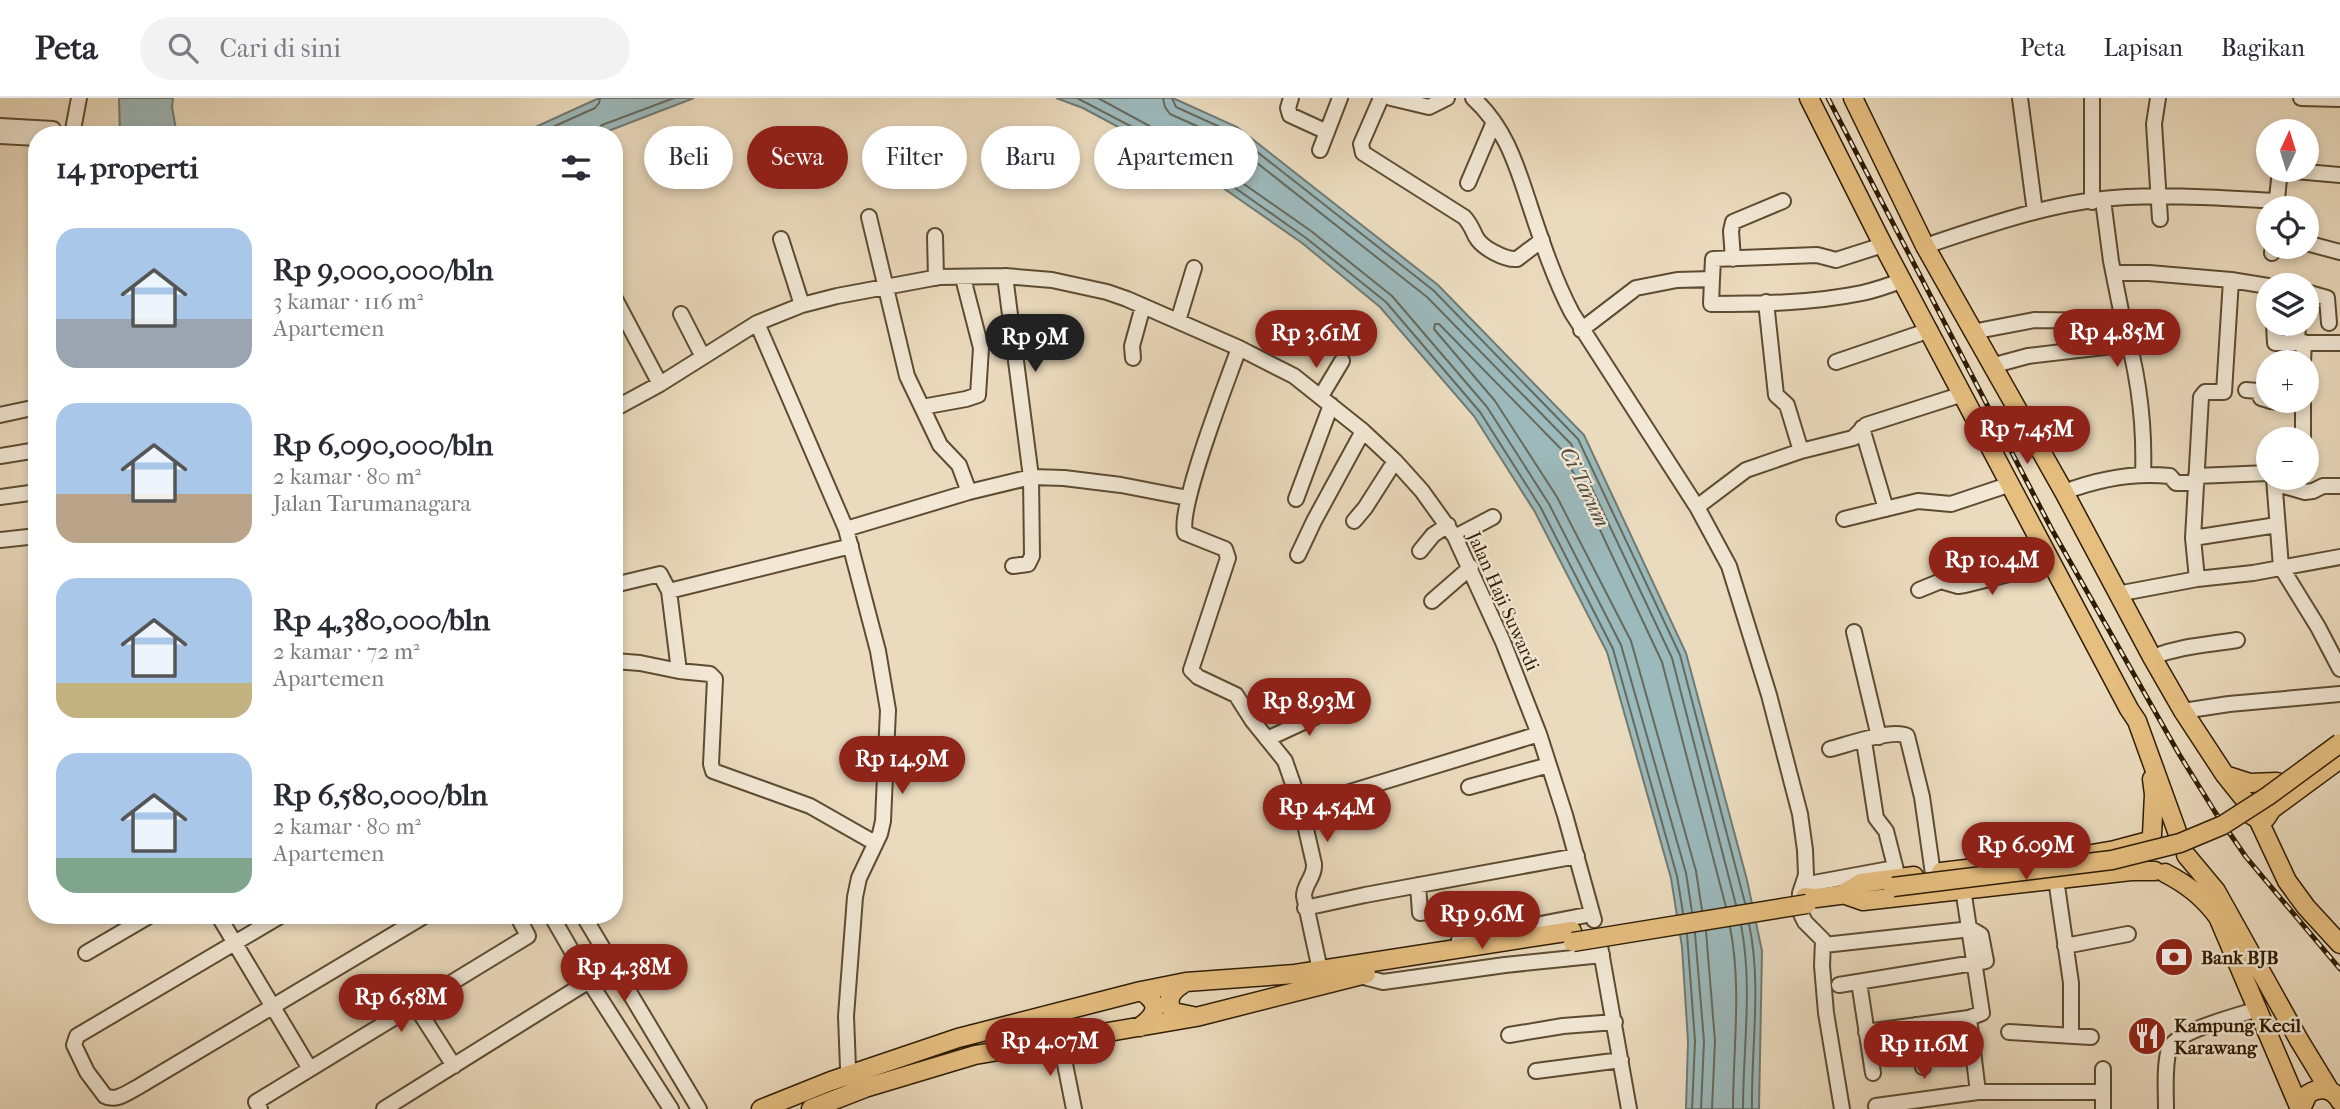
<!DOCTYPE html>
<html lang="id">
<head>
<meta charset="utf-8">
<style>
  body { margin:0; font-family:"IM FELL French Canon",serif; background:#f2f2f3; color:#2b2b33; height:100vh; display:flex; flex-direction:column; font-size:26px; white-space:nowrap }
  * { box-sizing:border-box; margin:0 }
  p { font-size:23px; color:#7c7c81 }
  .icon { flex:none; width:38px; height:38px; fill:none; stroke:currentColor; stroke-width:2; stroke-linecap:round; stroke-linejoin:round }
  .map { position:relative; flex:1; overflow:hidden }
  .side { position:absolute; left:28px; top:28px; width:595px; height:798px; display:flex; flex-direction:column; background:#fff; border-radius:28px; box-shadow:0 4px 10px #0003 }
  .side>* { flex:none }
  .banner { position:absolute; left:644px; top:28px; width:665px; height:63px; display:flex; gap:14px }
  .needle { width:46px; rotate:4deg }
  .fabs { position:absolute; left:2256px; top:21px; display:grid; gap:14px }
  .fabs a { display:grid; place-items:center; width:63px; height:63px; border-radius:50%; background:#fff; box-shadow:0 4px 10px #0003; font-size:35px }
  .price { position:absolute; translate:-50% -60px; padding:0 16px; border-radius:24px; background:#8f2418; color:#fff; font-size:23px; line-height:46px; filter:drop-shadow(0 2px 4px #0008) }
  .price::after { content:''; position:absolute; left:50%; top:42px; width:21px; height:16px; margin-left:-10px; background:inherit; clip-path:polygon(0 0,100% 0,50% 100%) }
  .price.active { background:#222; color:#fff }
  ul { padding:0; list-style:none }
  li { display:flex; align-items:center; gap:21px; height:175px; padding:0 28px }
  li span { display:grid; place-items:center; flex:none; width:196px; height:140px; border-radius:21px; color:#555 }
  li>.icon { margin-inline-start:auto }
  span .icon { width:84px; height:84px; fill:#fffc; stroke-width:1 }
  li b { font-size:30px }
  h2 { display:flex; justify-content:space-between; align-items:center; height:84px; padding:0 28px; font-size:30px }
  .pill { padding:0 24px; border-radius:32px; background:#fff; box-shadow:0 4px 10px #0003; font-size:24px; line-height:63px }
  .pill.active { background:#8f2418; color:#fff }
  header { display:flex; align-items:center; gap:42px; box-sizing:border-box; height:98px; padding:0 35px; background:#fff; border-bottom:2px solid #e1e1e2 }
  header strong { font-size:33px }
  nav { display:flex; gap:38px; margin-inline-start:auto; font-size:24px }
  .search { width:490px; height:63px; background:#f2f2f3; display:flex; align-items:center; gap:18px; box-sizing:border-box; padding:0 24px; border-radius:38px; color:#7c7c81; font-size:26px }
  .map>svg:first-child { display:block }
  .water { fill:#9cb9bb; stroke:#707a71; stroke-width:2 }
  .lines { fill:none; stroke-linecap:round; stroke-linejoin:round }
  .shore { stroke:#656a5e; stroke-width:2 }
  .minor-casing { stroke:#5d4c31; stroke-width:18 }
  .major-casing { stroke:#2e1c02; stroke-width:21 }
  .minor { stroke:#f2e8d5; stroke-width:14 }
  .major { stroke:#e6be7f; stroke-width:18 }
  .rail-casing { stroke:#2e1c02; stroke-width:5 }
  .rail { stroke:#f2e8d5; stroke-width:2.5; stroke-dasharray:8; stroke-linecap:butt }
  .major-bridge-casing { stroke:#2e1c02; stroke-width:21; stroke-linecap:butt }
  .major-bridge { stroke:#e6be7f; stroke-width:18 }
  .labels { text-anchor:middle; stroke-width:5; stroke-linejoin:round; paint-order:stroke }
  .street-label { font-size:19px; fill:#2e1c02; stroke:#f2e8d5 }
  .poi-label { font-size:19px; font-weight:bold; fill:#2e1c02; stroke:#f2e8d5; text-anchor:start }
  .water-label { font-size:21px; font-style:italic; fill:#4f4b3a; stroke:#f2e8d5 }
</style>
</head>
<body>
<header>
<strong>Peta</strong>
<div class="search"><svg class="icon" aria-label="search" viewBox="0 0 24 24"><circle cx="10" cy="10" r="6"/><path d="M15 15l6 6"/></svg>Cari di sini</div>
<nav><a>Peta</a><a>Lapisan</a><a>Bagikan</a></nav>
</header>
<div class="map">
<svg width="2340" height="1011" viewBox="0 0 2340 1011">
  <rect width="100%" height="100%" fill="#ebdbbe"/>
  <filter id="stains"><feTurbulence type="fractalNoise" baseFrequency=".00286" numOctaves="4"/><feColorMatrix values="0 0 0 0 .2 0 0 0 0 .09 0 0 0 0 .02 0 0 0 .5 -.17"/></filter>
  <radialGradient id="worn" r=".72"><stop offset=".6" stop-color="#630" stop-opacity="0"/><stop offset="1" stop-color="#630" stop-opacity=".3"/></radialGradient>
  <!-- water -->
  <path class="water" d="M119,0H173L172,9L177,37H120Z
    M599,0H694L598,37H518Z
    M1056,0H1173L1237,29L1438,187L1584,337L1686,555L1747,782L1762,853L1759,1011H1686L1688,943L1682,849L1671,780L1607,554L1535,414L1474,318L1380,209L1302,145L1193,69L1083,10Z"/>
  <g class="lines">
    <!-- shore -->
    <path class="shore" d="M1077,0L1197,63L1306,140L1386,204L1480,314L1541,410L1613,551L1677,778L1683,815
      M1098,0L1201,56L1311,133L1392,198L1487,309L1549,406L1621,547L1686,775L1692,814
      M1163,0L1165,9L1170,16L1228,42L1427,199L1571,346L1672,560L1736,807
      M1172,0L1176,9L1233,35L1433,192L1578,341L1680,557L1745,805
      M535,37L595,10L599,5L600,0
      M597,37L598,31L602,27L674,0
      M1702,812L1696,773L1631,543L1557,399L1495,303L1434,231L1435,226H1439L1563,353L1662,564L1726,809
      M1749,826C1762,887 1751,949 1752,1011
      M1741,827C1753,888 1743,950 1743,1011
      M1730,829C1742,889 1733,951 1733,1011
      M1706,833L1715,943L1712,1011
      M1695,835L1704,943L1701,1011
      M1687,836L1695,943L1692,1011"/>
    <defs>
      <path id="minor" d="M1291,0L1288,10L1290,17L1327,34
        M1381,0L1361,46L1363,55L1464,119C1470,125 1472,131 1476,139C1482,150 1505,162 1517,161L1542,142
        M1391,0L1429,9L1447,0
        M1473,0C1503,27 1515,62 1527,99C1540,138 1553,179 1572,215L1697,409L1729,468L1769,597L1800,716L1805,752L1806,777L1800,795L1799,812L1805,824L1823,842L1822,868L1826,915L1842,1011
        M2020,0L2035,114
        M2092,0V104
        M2158,0L2154,26L2160,121
        M2301,0L2340,1
        M0,28L53,31L52,37
        M72,37L79,0
        M0,38L37,40
        M1320,52L1340,0
        M2283,72L2340,77
        M1468,85L1494,24
        M2276,110L2280,72
        M869,119L907,278L940,347L959,367L969,394
        M935,138L936,180
        M781,141L802,207
        M2306,145L2340,154
        M1925,148C1991,126 2058,102 2127,99C2176,97 2227,100 2277,103
        M2272,155L2273,149
        M1733,161L1731,133L1733,124L1783,103
        M2114,175H2149L2231,182
        M1005,178L1031,379L1032,458L1028,466L1013,468
        M1712,181L1711,206C1761,206 1813,205 1862,195C1876,192 1890,187 1903,182
        M2306,194L2327,200L2329,225
        M614,199L660,286
        M1766,204L1776,297L1787,307L1801,353
        M681,216L703,259
        M1178,223L1194,170
        M2123,223C2138,273 2145,324 2143,377
        M757,225L846,431L878,553L888,612L883,723L880,736L859,780L855,799L846,918L848,970
        M2274,226L2275,245H2340
        M1581,232L1636,190L1677,182L1712,181L1713,161L1817,157L1836,162L1883,147
        M1972,234L2034,222L2123,223L2111,163L2103,102
        M2297,244L2298,226
        M1239,250C1227,284 1178,408 1185,435L1225,451L1228,460L1191,572L1198,579L1236,597L1252,622L1285,663L1301,709L1314,766C1315,779 1304,786 1304,798L1320,872
        M1133,260L1132,248L1143,208
        M1836,264L1930,232
        M2303,264L2304,244
        M1991,268L2028,258L2130,246
        M2246,292L2258,293L2261,300L2268,302
        M1321,298L1342,263
        M2270,303L2303,306
        M2303,303V341
        M922,309L966,301L978,297L981,250L963,180
        M614,311L660,286L757,225L802,207L837,198L939,179L1005,178L1052,182L1107,194L1127,201L1239,250L1294,278L1363,333L1395,363L1422,393L1455,439L1503,544L1539,636L1565,717L1594,822
        M0,317L37,309
        M1862,330L1886,411
        M0,358L37,352
        M2196,378L2268,375
        M2274,380L2281,469L2318,529L2340,571
        M2276,389L2284,388L2305,394L2313,393L2323,388H2340
        M2064,394C2098,381 2133,374 2170,378L2176,385H2196
        M0,399L37,394
        M1296,401L1331,307
        M1697,409L1746,372L1801,353L1853,340L1866,327L1963,296
        M1844,421L1918,403L1951,406L2011,386
        M1354,423L1365,410L1395,363
        M846,431L969,394L1031,379L1064,380L1121,387L1188,400
        M1455,439L1493,419
        M2193,440L2201,299L2205,294H2224L2231,182L2268,188
        M0,442L37,438
        M1420,453L1433,437L1448,427
        M1298,457L1314,423L1363,333
        M2197,481L2193,440L2277,427
        M614,487L660,476L669,493L851,448
        M1919,492L1941,483L1958,488L1965,487L2053,465
        M669,493L679,573L710,576L715,581L711,666L713,673L810,708L875,745
        M2117,496L2197,481L2253,475L2340,459
        M1432,503L1471,469
        M1854,534L1879,639
        M2152,559C2181,548 2206,547 2237,542
        M614,563L640,565L679,573
        M2183,613L2229,606L2340,596
        M1267,641L1338,608
        M1864,643L1876,720L1886,733L1898,780
        M1830,651C1847,647 1892,630 1907,638L1922,699L1933,776
        M1469,689L1549,667
        M1301,709L1539,636
        M2056,781L2071,885V938
        M1418,787L1420,815L1456,810
        M1803,787L1895,770
        M1963,791L1982,915L1969,920L1978,994
        M1305,810L1365,797L1577,758
        M218,817L310,971
        M282,817L77,938L74,947L87,974L105,998C116,1004 128,994 138,989L426,817
        M551,817L589,883L671,1011
        M583,817L699,1011
        M1459,842L1592,816
        M1824,847L1971,831L1981,837L1986,863L1839,887
        M1600,848L1629,1011
        M2065,848L2128,836
        M86,855L151,817
        M1360,878L1383,884L1505,867L1602,857
        M1859,884L1873,975
        M415,907L454,968
        M1916,927L1923,969
        M1866,934L1969,920
        M2009,934L2091,939
        M1509,937L1563,928L1615,924
        M1060,941L1074,1011
        M1536,973L1621,962
        M2103,994V971
        M1876,1008L1978,994H2103V1011
        M260,1011L256,1004L528,838L517,817
        M384,1011L589,883
        M2166,1011C2166,992 2164,969 2169,951C2175,933 2240,917 2258,911"/>
      <path id="major" d="M1809,0L1883,147L2129,611L2137,623L2179,739
        M1853,0L1925,148L2064,394L2152,559L2183,613L2225,677L2249,707L2250,716L2258,721L2266,720L2272,711L2340,661
        M2225,677L2250,685L2277,684
        M2152,681L2154,696L2152,737
        M2258,721L2287,783L2306,809L2340,846
        M2186,757L2216,793L2299,942L2330,993
        M2074,759L2115,752L2145,744
        M1941,774L2025,764
        M2165,775C2188,787 2203,799 2218,819L2300,1011
        M1843,796L1863,803L2131,773H2155
        M1843,796L1861,785L1914,778
        M1805,799L1816,800L1855,795
        M1186,884C1174,891 1164,900 1173,914L1193,918
        M1140,929C1157,916 1161,906 1141,893
        M761,1011L831,983L958,940L1141,893L1186,884L1295,876L1572,833
        M811,1011L865,990L975,957L1196,919L1366,876
        M2301,1011L2308,996C2320,988 2333,990 2340,1003"/>
    </defs>
    <!-- minor casing -->
    <use href="#minor" class="minor-casing"/>
    <!-- major casing -->
    <use href="#major" class="major-casing"/>
    <!-- minor -->
    <use href="#minor" class="minor"/>
    <!-- major -->
    <use href="#major" class="major"/>
    <defs>
      <path id="rail" d="M1828,0L2051,430L2179,656L2215,714L2246,759L2340,871"/>
    </defs>
    <!-- rail casing -->
    <use href="#rail" class="rail-casing"/>
    <!-- rail -->
    <use href="#rail" class="rail"/>
    <defs>
      <path id="major-bridge" d="M1893,789L2112,762L2180,745L2223,727L2268,698L2340,645
        M1573,844L1807,806"/>
    </defs>
    <!-- major-bridge casing -->
    <use href="#major-bridge" class="major-bridge-casing"/>
    <!-- major-bridge -->
    <use href="#major-bridge" class="major-bridge"/>
  </g>
  <!-- icons -->
  <defs>
    <symbol id="bank-disc" viewBox="-11 -11 22 22"><circle r="9.5" fill="#8f2418" stroke="#f2e8d5"/><path d="M-6-4H6V4H-6ZM0-2.3a2.3 2.3 0 1 0 0 4.6a2.3 2.3 0 1 0 0-4.6Z" fill="#fff"/></symbol>
    <symbol id="restaurant-disc" viewBox="-11 -11 22 22"><circle r="9.5" fill="#8f2418" stroke="#f2e8d5"/><path d="M-5-6h1v4h1v-4h1v4h1v-4h1v5L-1.5 .5V6h-2V.5L-5-1ZM5-6V6H3V1.5H1.5Q1.5-4 5-6Z" fill="#fff"/></symbol>
  </defs>
  <g fill-rule="evenodd">
    <use href="#bank-disc" x="2152" y="837" width="44" height="44"/>
    <use href="#restaurant-disc" x="2125" y="916" width="44" height="44"/>
  </g>
  <g class="labels">
    <!-- street labels -->
    <g class="street-label">
      <text transform="translate(1504 503) rotate(66)" y="7">Jalan Haji Suwardi</text>
    </g>
    <!-- poi labels -->
    <g class="poi-label">
      <text x="2201" y="866">Bank BJB</text>
      <text x="2174" y="934">Kampung Kecil<tspan x="2174" dy="22">Karawang</tspan></text>
    </g>
    <!-- water labels -->
    <g class="water-label">
      <text transform="translate(1585 389) rotate(64)" y="7">Ci Tarum</text>
    </g>
  </g>
  <rect width="100%" height="100%" filter="url(#stains)"/>
  <rect width="100%" height="100%" fill="url(#worn)"/>
</svg>
<div class="fabs">
<a><svg class="needle" viewBox="-14 -14 28 28"><path d="M0-13l5 13h-10z" fill="#e53935"/><path d="M0 13l5-13h-10z" fill="#7c7c81"/></svg></a>
<a><svg class="icon" aria-label="locate" viewBox="0 0 24 24"><circle cx="12" cy="12" r="6"/><path d="M12 2v4M12 18v4M2 12h4M18 12h4"/></svg></a>
<a><svg class="icon" aria-label="layers" viewBox="0 0 24 24"><path d="M12 4l9 5-9 5-9-5zM3 14l9 5 9-5"/></svg></a>
<a>+</a>
<a>−</a>
</div>
<b class="price" style="left:2117px;top:271px">Rp 4.85M</b>
<b class="price" style="left:1316px;top:272px">Rp 3.61M</b>
<b class="price active" style="left:1035px;top:276px">Rp 9M</b>
<b class="price" style="left:2027px;top:368px">Rp 7.45M</b>
<b class="price" style="left:1992px;top:499px">Rp 10.4M</b>
<b class="price" style="left:1309px;top:640px">Rp 8.93M</b>
<b class="price" style="left:902px;top:698px">Rp 14.9M</b>
<b class="price" style="left:1327px;top:746px">Rp 4.54M</b>
<b class="price" style="left:2026px;top:784px">Rp 6.09M</b>
<b class="price" style="left:1482px;top:853px">Rp 9.6M</b>
<b class="price" style="left:624px;top:906px">Rp 4.38M</b>
<b class="price" style="left:401px;top:936px">Rp 6.58M</b>
<b class="price" style="left:1050px;top:980px">Rp 4.07M</b>
<b class="price" style="left:1924px;top:983px">Rp 11.6M</b>
<div class="banner">
<a class="pill">Beli</a>
<a class="pill active">Sewa</a>
<a class="pill">Filter</a>
<a class="pill">Baru</a>
<a class="pill">Apartemen</a>
</div>
<section class="side">
<h2>14 properti<svg class="icon" aria-label="filters" viewBox="0 0 24 24"><path d="M4 7h16M4 17h16"/><circle cx="9" cy="7" r="2"/><circle cx="15" cy="17" r="2"/></svg></h2>
<ul>
<li><span style="background:linear-gradient(#a9c7e8 65%,#9aa5b1 0)"><svg class="icon" aria-label="home" viewBox="0 0 24 24"><path d="M3 11l9-7 9 7M6 9v11h12V9"/></svg></span><div><b>Rp 9,000,000/bln</b><p>3 kamar · 116 m²</p><p>Apartemen</p></div></li>
<li><span style="background:linear-gradient(#a9c7e8 65%,#b9a48a 0)"><svg class="icon" aria-label="home" viewBox="0 0 24 24"><path d="M3 11l9-7 9 7M6 9v11h12V9"/></svg></span><div><b>Rp 6,090,000/bln</b><p>2 kamar · 80 m²</p><p>Jalan Tarumanagara</p></div></li>
<li><span style="background:linear-gradient(#a9c7e8 75%,#c2b280 0)"><svg class="icon" aria-label="home" viewBox="0 0 24 24"><path d="M3 11l9-7 9 7M6 9v11h12V9"/></svg></span><div><b>Rp 4,380,000/bln</b><p>2 kamar · 72 m²</p><p>Apartemen</p></div></li>
<li><span style="background:linear-gradient(#a9c7e8 75%,#7fa58c 0)"><svg class="icon" aria-label="home" viewBox="0 0 24 24"><path d="M3 11l9-7 9 7M6 9v11h12V9"/></svg></span><div><b>Rp 6,580,000/bln</b><p>2 kamar · 80 m²</p><p>Apartemen</p></div></li>
</ul>
</section>
</div>
</body>
</html>
